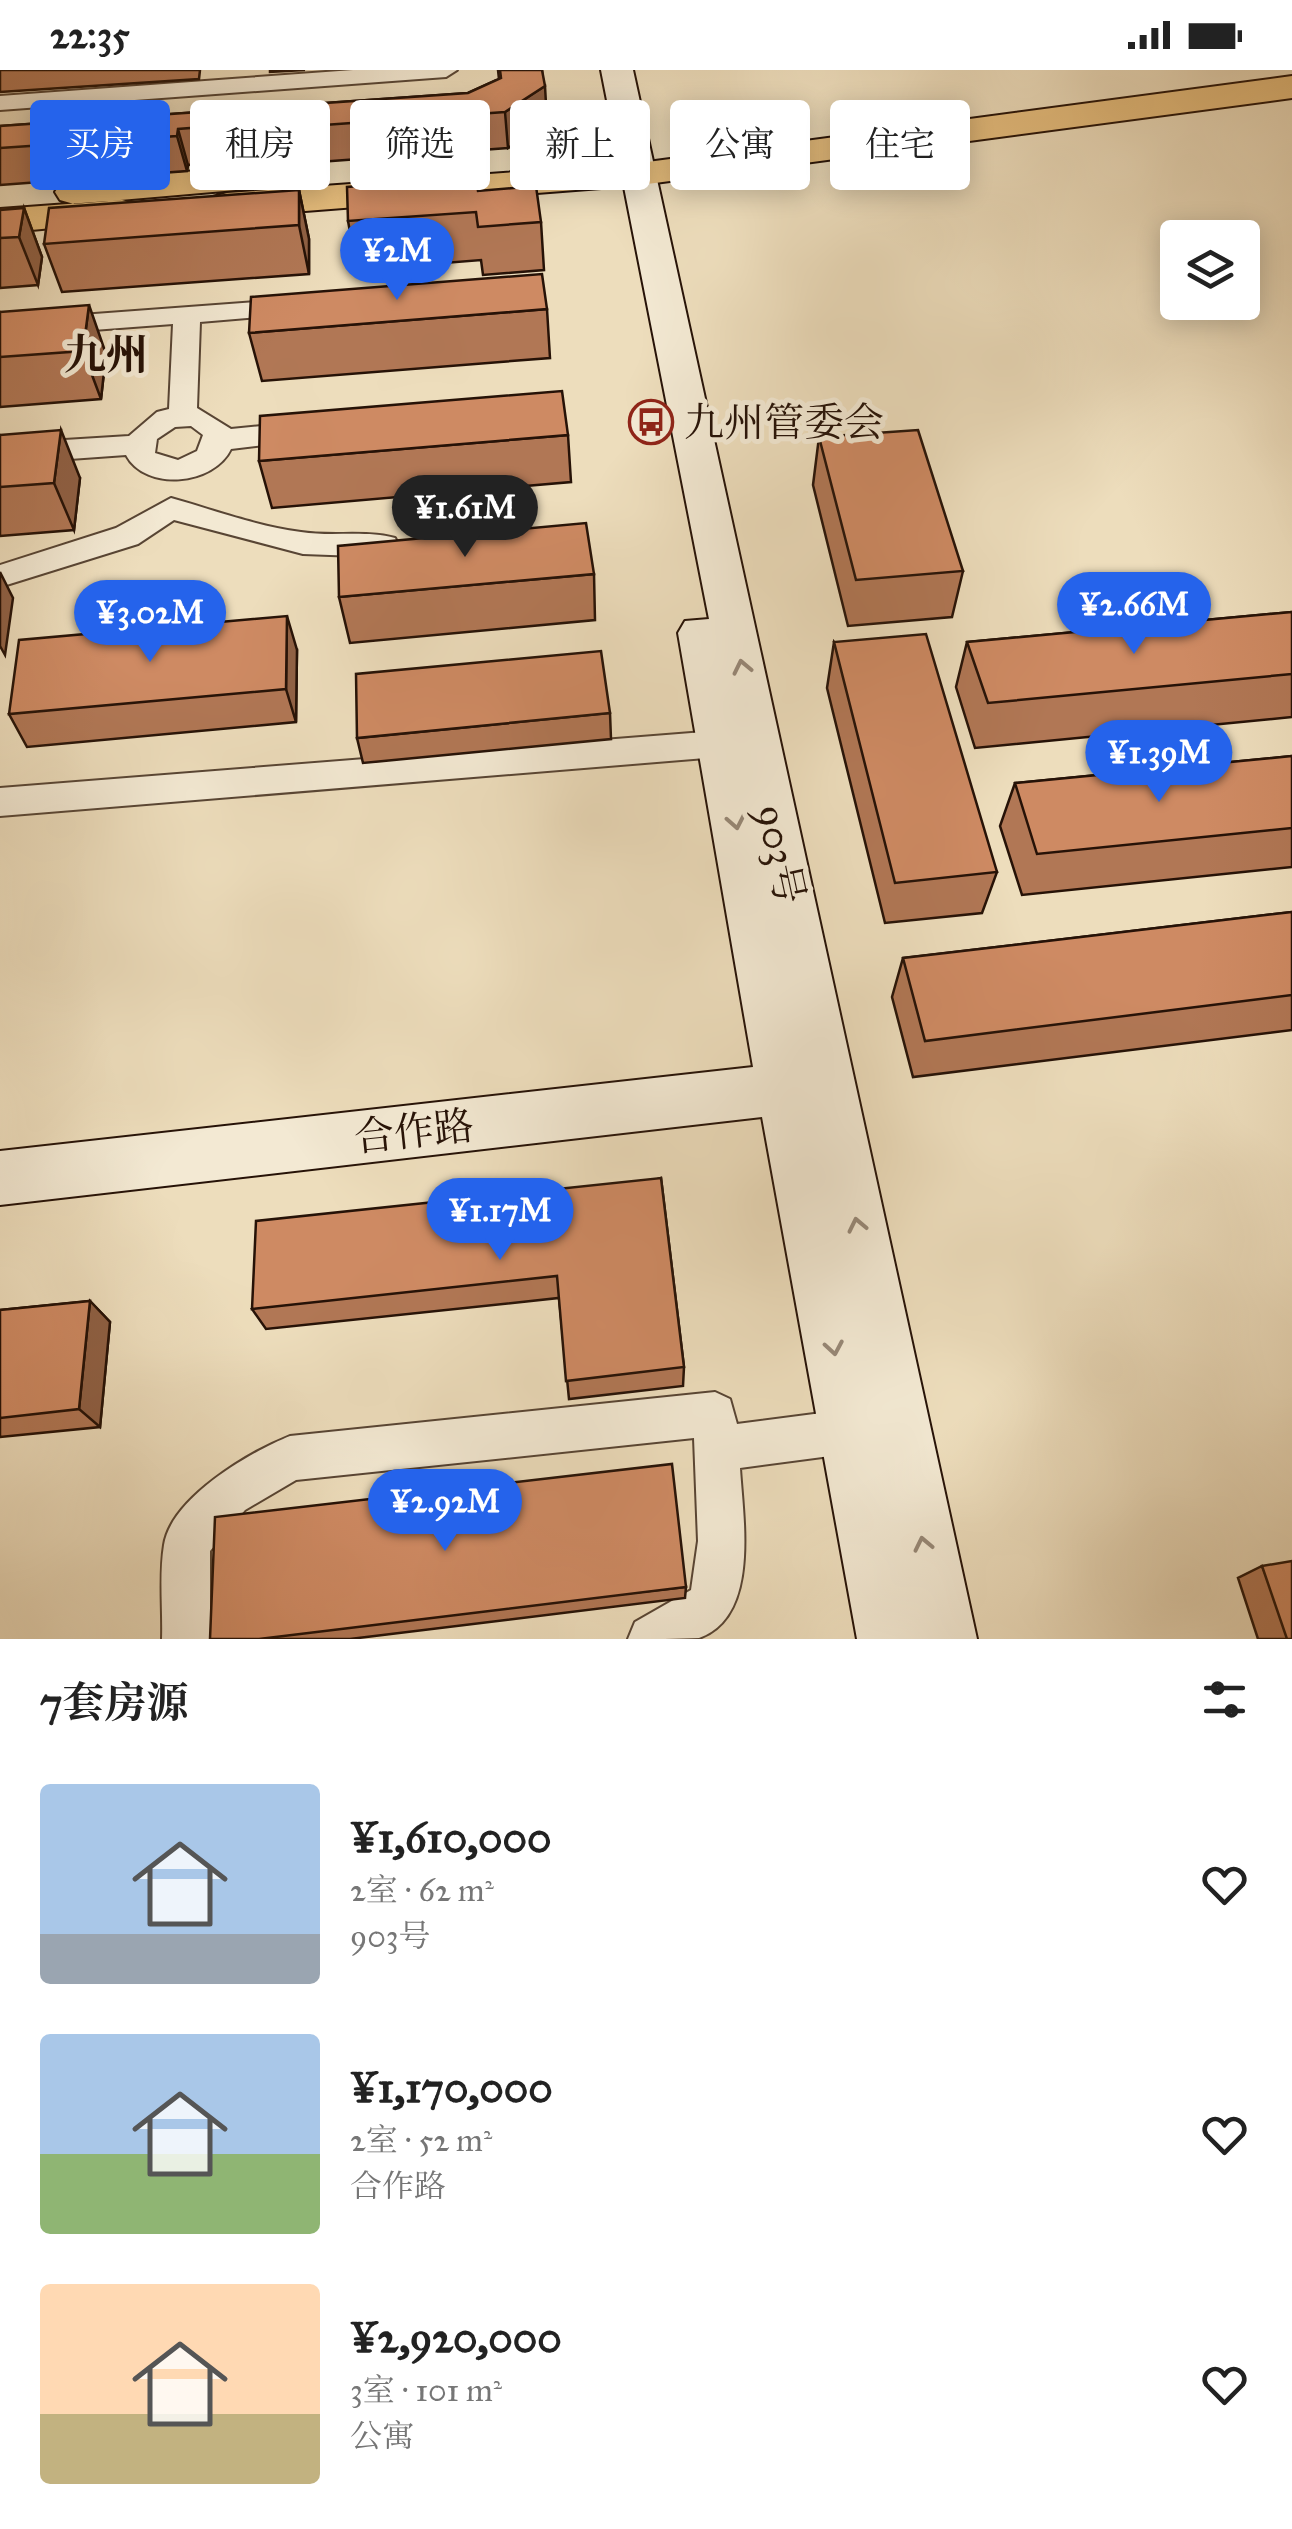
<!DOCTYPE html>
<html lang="zh">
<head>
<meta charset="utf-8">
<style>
  body { margin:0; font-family:"IM FELL Great Primer","Noto Serif SC",serif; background:#f2f2f2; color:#222; height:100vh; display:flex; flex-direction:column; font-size:38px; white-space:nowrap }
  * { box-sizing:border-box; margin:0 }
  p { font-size:32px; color:#767676 }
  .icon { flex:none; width:55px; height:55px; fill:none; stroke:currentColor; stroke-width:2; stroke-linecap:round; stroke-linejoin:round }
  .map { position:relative; height:1569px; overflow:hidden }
  .side { display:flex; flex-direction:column; background:#fff; flex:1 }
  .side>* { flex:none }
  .hud { position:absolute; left:30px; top:30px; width:1232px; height:90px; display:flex; gap:20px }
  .fabs { position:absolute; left:1160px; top:150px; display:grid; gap:20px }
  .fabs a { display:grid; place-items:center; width:100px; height:100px; border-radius:10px; background:#fff; box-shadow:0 5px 25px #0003; font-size:50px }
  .price { position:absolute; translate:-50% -85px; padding:0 22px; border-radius:35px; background:#2563eb; color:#fff; font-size:32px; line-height:65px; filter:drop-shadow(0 2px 5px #0008) }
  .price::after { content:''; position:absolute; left:50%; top:60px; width:30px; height:22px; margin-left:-15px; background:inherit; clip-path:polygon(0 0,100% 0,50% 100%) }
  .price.current { background:#222; color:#fff }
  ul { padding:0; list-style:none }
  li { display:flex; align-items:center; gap:30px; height:250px; padding:0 40px }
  li span { display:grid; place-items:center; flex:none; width:280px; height:200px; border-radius:10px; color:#555 }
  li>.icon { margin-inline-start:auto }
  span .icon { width:120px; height:120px; fill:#fffc; stroke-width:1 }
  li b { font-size:42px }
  h2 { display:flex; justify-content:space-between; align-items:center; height:120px; padding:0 40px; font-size:42px }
  .chip { padding:0 35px; border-radius:10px; background:#fff; box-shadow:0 5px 25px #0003; font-size:35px; line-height:90px }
  .chip.current { background:#2563eb; color:#fff }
  .status { display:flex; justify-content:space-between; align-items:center; height:70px; padding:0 50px; background:#fff; direction:ltr }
  .status svg { height:28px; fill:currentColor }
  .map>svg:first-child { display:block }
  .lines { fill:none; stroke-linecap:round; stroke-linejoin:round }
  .street-casing { stroke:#584534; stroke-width:4 }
  .secondary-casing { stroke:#261207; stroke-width:4 }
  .highway-casing { stroke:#261207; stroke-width:4 }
  .street { fill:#f3e9d3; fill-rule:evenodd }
  .secondary { fill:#f3e9d3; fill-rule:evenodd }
  .highway { fill:#e6be7e; fill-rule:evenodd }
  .wall { fill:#b17755; stroke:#261207; stroke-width:2.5 }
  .shaded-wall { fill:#906145; stroke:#261207; stroke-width:2.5 }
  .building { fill:#ce8a63; stroke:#261207; stroke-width:2.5 }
  .oneway { stroke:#978877 }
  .labels { text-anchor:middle; stroke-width:10; stroke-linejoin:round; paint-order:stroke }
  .poi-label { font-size:40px; fill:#261207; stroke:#f3e9d3; text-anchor:start }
  .street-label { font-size:40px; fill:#261207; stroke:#f3e9d3 }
  .far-district-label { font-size:42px; font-weight:bold; fill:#261207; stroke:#f3e9d3 }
</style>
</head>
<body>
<div class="status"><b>22:35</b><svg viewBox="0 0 49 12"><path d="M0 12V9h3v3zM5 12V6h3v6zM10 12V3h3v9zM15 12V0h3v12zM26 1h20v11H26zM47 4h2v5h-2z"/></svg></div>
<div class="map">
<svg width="1292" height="1569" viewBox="0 0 1292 1569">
  <rect width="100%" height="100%" fill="#edddbc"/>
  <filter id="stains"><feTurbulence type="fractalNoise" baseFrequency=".002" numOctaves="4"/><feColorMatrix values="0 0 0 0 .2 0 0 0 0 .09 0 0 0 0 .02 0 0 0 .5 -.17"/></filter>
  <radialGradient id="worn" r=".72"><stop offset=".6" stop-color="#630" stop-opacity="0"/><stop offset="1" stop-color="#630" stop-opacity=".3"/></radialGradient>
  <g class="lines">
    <defs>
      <path id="street" d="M353,0H457L446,7L0,40V26Z
        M296,229L309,237L305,243L200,252L197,338L231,359L304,352L318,362L314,369L231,379C214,415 146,422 126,385L0,394V374L129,366L157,342L169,339L173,254L0,267V251ZM191,356L203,365L197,381L178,390L155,383L157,369L175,357Z
        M171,428C214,440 256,456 301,462C331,467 366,460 395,468L399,476L395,484L384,487L303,484L174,450L138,474L0,517V495L116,458Z
        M742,659L754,663L759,672L754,681L742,685L0,746V718Z
        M715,1322L730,1329L737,1354L868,1337L884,1343L890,1359L884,1375L868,1381L740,1398C743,1449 760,1546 699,1568C680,1569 649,1569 628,1569L635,1552L691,1520L698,1471L694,1368L296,1410L245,1440L210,1481V1569H162C163,1539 159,1505 164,1475C171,1428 250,1382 290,1366Z"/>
      <path id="secondary" d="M601,0H633L977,1569H857L762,1047L0,1135V1081L753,997L678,563L685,551L709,549Z"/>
      <path id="highway" d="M1292,6V28L640,115L227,147L213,143L207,135L213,127L227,123L640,93Z
        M267,96L281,100L286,108L281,116L74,134L60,130L55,122L60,114L74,110Z
        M122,130L136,134L142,142L136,150L0,163V139Z"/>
    </defs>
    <!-- street casing -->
    <use href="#street" class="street-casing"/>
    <!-- secondary casing -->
    <use href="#secondary" class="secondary-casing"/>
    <!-- highway casing -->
    <use href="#highway" class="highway-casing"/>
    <!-- street -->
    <use href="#street" class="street"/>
    <!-- secondary -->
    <use href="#secondary" class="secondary"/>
    <!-- highway -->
    <use href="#highway" class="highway"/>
  </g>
  <!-- wall -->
  <path class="wall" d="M0,0H200L199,9L0,22Z
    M270,0H305L270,2Z
    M498,0H542L547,52L508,78L249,97L248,90L188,95L187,101L0,115V56L468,23L499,9Z
    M299,120L309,169V204L62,222L44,174Z
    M478,121L541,152L544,200L483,205L481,190L357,200L348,151Z
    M24,138L42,187L38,215L0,218V140Z
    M547,239L550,288L262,311L249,263Z
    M0,242L106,284L101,329L0,337Z
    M0,365L80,408L74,460L0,466Z
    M568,365L571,412L272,438L259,391Z
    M819,367L963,501L952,547L848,556L813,415Z
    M594,504L595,550L350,573L339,527Z
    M1292,542V647L975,678L956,617L967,572Z
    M834,572L997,802L982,843L885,853L827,618Z
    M297,580L296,652L27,677L9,644Z
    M610,643L611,669L363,693L357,668Z
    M1292,686V797L1022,825L1000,756L1015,713Z
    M1292,842V960L913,1007L892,927L903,888Z
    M661,1108L684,1297L683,1316L569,1329L559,1228L266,1259L252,1239Z
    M90,1231L110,1252L100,1357L0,1367V1240Z
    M1262,1496L1292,1569H1258L1238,1508Z
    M686,1517L685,1528L350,1569H210Z"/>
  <!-- shaded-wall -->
  <path class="shaded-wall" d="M545,16L547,52L508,78L505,42Z
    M178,59L188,95L187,101L177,66Z
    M299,120L309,169V204L299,155Z
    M24,138L42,187L38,215L19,167Z
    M89,235L106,284L101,329L83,281Z
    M61,360L80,408L74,460L54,413Z
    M0,502L13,528L5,585L0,576Z
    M287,546L297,580L296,652L286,619Z
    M90,1231L110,1252L100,1357L79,1339Z"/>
  <!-- building -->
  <path class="building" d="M500,0H542L545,16L505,42L241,61V54L178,59L177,66L0,78V56L468,23L501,8Z
    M476,107L478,121L536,116L541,152L478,157L476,142L348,151L347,117Z
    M299,120V155L44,174L49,138Z
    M24,138L19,167L0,168V140Z
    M542,204L547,239L249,263L251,227Z
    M89,235L83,281L0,287V242Z
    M562,321L568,365L259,391L260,346Z
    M61,360L54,413L0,417V365Z
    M918,360L963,501L856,510L819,367Z
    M586,453L594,504L339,527L338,476Z
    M1292,542V604L988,633L967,572Z
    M287,546L286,619L9,644L19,570Z
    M926,564L997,802L895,813L834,572Z
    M601,581L610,643L357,668L356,604Z
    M1292,686V758L1037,784L1015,713Z
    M1292,842V925L925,971L903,888Z
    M661,1108L684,1297L566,1311L557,1206L252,1239L256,1151Z
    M90,1231L79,1339L0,1348V1240Z
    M672,1394L686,1517L259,1569H210L215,1447Z
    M1292,1491V1569H1287L1262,1496Z"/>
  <!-- one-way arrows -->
  <defs><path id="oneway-chevron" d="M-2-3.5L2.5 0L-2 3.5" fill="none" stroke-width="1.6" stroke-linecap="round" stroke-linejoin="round" transform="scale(2.5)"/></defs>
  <g class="oneway">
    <use href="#oneway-chevron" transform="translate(742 597) rotate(-102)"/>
    <use href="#oneway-chevron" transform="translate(736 752) rotate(79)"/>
    <use href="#oneway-chevron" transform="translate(857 1155) rotate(-102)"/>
    <use href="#oneway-chevron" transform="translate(834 1278) rotate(80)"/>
    <use href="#oneway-chevron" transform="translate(923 1474) rotate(-102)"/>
  </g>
  <!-- icons -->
  <defs>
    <symbol id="bus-ring" viewBox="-11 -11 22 22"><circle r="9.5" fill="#f3e9d3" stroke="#8f2418" stroke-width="1.5"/><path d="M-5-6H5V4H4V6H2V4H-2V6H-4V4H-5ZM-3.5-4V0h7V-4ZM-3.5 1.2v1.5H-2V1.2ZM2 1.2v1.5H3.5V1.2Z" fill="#8f2418"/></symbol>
  </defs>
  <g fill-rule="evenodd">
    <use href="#bus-ring" x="626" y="327" width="50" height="50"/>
  </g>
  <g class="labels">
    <!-- poi labels -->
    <g class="poi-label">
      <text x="684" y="366">九州管委会</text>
    </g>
    <!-- street labels -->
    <g class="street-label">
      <text transform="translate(781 784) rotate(78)" y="14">903号</text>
      <text transform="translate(414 1061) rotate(-6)" y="14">合作路</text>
    </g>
    <!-- far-district labels -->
    <g class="far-district-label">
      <text x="106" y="299">九州</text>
    </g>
  </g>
  <rect width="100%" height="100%" filter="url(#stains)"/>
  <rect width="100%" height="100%" fill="url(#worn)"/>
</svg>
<div class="fabs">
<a><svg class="icon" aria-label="layers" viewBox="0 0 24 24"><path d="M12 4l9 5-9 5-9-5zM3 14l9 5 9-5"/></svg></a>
</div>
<b class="price" style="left:397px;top:233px">¥2M</b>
<b class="price current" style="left:465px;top:490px">¥1.61M</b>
<b class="price" style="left:1134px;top:587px">¥2.66M</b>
<b class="price" style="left:150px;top:595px">¥3.02M</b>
<b class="price" style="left:1159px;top:735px">¥1.39M</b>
<b class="price" style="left:500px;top:1193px">¥1.17M</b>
<b class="price" style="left:445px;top:1484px">¥2.92M</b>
<div class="hud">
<a class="chip current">买房</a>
<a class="chip">租房</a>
<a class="chip">筛选</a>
<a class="chip">新上</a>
<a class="chip">公寓</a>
<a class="chip">住宅</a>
</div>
</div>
<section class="side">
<h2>7套房源<svg class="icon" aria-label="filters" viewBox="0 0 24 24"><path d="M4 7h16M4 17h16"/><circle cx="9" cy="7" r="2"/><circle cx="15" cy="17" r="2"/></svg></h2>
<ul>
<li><span style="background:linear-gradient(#a9c7e8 75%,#9aa5b1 0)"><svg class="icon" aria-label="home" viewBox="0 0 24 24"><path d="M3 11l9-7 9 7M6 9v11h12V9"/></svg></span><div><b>¥1,610,000</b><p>2室 · 62 m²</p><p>903号</p></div><svg class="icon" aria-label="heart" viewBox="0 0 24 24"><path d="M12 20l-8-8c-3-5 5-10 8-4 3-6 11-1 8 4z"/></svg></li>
<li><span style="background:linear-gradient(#a9c7e8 60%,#8fb573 0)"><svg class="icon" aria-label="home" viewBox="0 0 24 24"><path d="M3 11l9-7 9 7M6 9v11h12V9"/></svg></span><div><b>¥1,170,000</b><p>2室 · 52 m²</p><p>合作路</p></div><svg class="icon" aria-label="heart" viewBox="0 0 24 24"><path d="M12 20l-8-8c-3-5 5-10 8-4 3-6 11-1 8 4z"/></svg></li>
<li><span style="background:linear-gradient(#ffd9b3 65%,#c2b280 0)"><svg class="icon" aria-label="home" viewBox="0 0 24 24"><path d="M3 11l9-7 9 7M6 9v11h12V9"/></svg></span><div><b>¥2,920,000</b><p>3室 · 101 m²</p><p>公寓</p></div><svg class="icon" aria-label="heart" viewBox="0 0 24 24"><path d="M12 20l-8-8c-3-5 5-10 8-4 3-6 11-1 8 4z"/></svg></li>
</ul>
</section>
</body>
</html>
